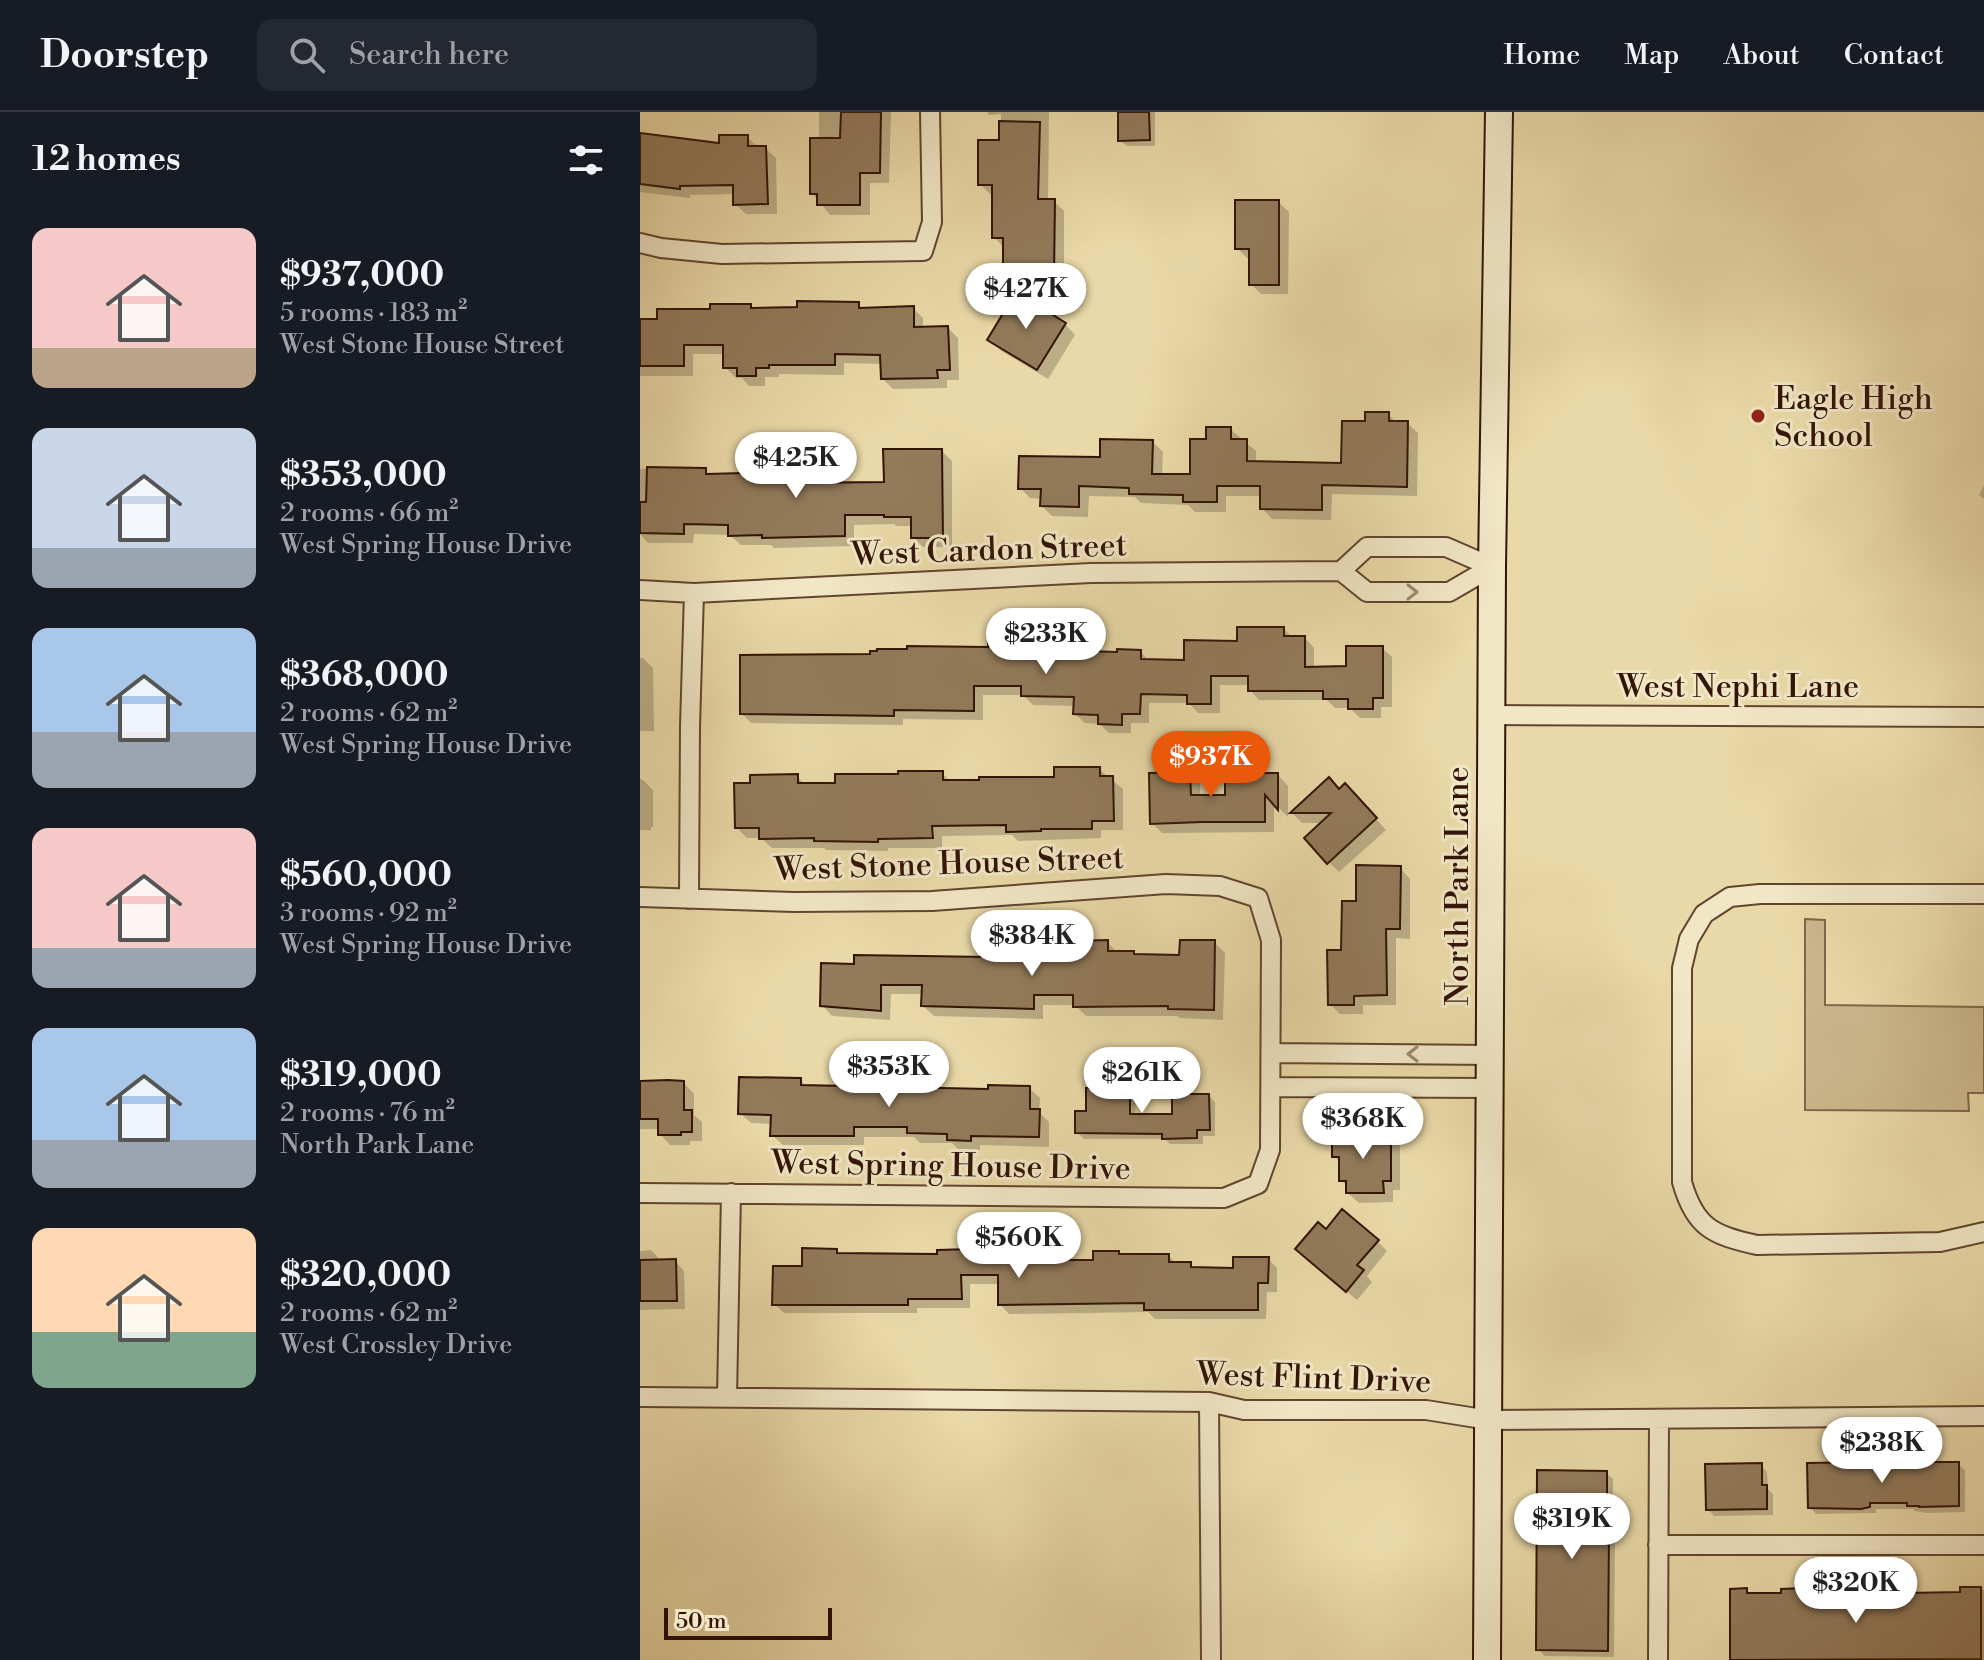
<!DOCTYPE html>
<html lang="en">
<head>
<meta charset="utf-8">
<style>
  body { margin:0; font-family:"Libre Bodoni",serif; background:#242831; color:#f1f3f6; height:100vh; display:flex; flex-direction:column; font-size:30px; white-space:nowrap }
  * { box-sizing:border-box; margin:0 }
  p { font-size:26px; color:#9ea1a6 }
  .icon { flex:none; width:44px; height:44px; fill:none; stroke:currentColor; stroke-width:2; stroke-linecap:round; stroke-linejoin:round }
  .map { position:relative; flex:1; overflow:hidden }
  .drawer { display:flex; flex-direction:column; background:#171b24; width:640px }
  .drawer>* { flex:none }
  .scale { position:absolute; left:24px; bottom:20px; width:168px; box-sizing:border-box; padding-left:8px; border:4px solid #331406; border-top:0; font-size:22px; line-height:28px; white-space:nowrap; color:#331406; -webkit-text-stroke:6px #f1e6c6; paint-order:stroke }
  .price { position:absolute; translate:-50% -68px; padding:0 18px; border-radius:28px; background:#fff; color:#222; font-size:26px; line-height:52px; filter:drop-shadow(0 2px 4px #0008) }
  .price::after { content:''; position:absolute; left:50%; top:48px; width:24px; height:18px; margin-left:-12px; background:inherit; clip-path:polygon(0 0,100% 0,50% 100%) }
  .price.selected { background:#ea580c; color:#fff }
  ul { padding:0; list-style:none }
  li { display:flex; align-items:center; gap:24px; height:200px; padding:0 32px }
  li span { display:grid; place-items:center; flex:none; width:224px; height:160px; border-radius:16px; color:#555 }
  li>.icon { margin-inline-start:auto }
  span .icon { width:96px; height:96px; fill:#fffc; stroke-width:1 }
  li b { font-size:34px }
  h2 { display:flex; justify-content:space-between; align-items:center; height:96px; padding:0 32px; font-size:34px }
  header { display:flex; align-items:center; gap:48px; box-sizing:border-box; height:112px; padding:0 40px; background:#171b24; border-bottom:2px solid #363941 }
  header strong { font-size:38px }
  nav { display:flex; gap:44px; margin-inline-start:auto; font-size:28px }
  .search { width:560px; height:72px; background:#242831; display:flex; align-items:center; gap:20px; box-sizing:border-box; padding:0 28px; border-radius:16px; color:#9ea1a6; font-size:30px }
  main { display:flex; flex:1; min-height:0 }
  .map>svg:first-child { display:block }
  .green { fill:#cbb88c; stroke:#7f6649; stroke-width:2 }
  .shadow { fill:#0003 }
  .building { fill:#927a5a; stroke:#331406; stroke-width:2 }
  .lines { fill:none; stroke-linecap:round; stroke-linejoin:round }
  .street-casing { stroke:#61452e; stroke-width:22 }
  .secondary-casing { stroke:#331406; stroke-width:30 }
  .street { stroke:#f1e6c6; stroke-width:18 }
  .secondary { stroke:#f1e6c6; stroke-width:26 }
  .oneway { stroke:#9c8870 }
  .poi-dot { fill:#8f2418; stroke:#f1e6c6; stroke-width:3 }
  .labels { text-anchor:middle; stroke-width:6; stroke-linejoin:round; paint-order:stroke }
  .poi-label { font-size:32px; fill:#331406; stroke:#f1e6c6; text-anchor:start }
  .street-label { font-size:32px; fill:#331406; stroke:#f1e6c6 }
</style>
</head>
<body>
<header>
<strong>Doorstep</strong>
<div class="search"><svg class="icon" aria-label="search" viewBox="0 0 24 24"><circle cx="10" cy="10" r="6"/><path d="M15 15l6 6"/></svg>Search here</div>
<nav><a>Home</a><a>Map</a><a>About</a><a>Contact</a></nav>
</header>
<main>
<section class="drawer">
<h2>12 homes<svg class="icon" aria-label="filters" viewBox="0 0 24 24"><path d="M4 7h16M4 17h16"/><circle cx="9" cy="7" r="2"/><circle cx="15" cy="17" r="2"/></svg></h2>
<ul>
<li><span style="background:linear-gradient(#f6c9c9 75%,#b9a48a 0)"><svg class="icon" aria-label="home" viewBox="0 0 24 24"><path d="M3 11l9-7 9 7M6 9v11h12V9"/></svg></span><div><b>$937,000</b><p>5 rooms · 183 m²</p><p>West Stone House Street</p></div></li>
<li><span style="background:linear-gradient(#c9d6e8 75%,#9aa5b1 0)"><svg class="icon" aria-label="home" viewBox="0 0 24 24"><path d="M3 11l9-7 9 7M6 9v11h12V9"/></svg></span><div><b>$353,000</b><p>2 rooms · 66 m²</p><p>West Spring House Drive</p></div></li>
<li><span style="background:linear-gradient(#a9c7e8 65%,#9aa5b1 0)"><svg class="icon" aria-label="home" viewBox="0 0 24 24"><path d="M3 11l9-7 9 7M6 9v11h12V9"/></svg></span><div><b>$368,000</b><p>2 rooms · 62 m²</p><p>West Spring House Drive</p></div></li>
<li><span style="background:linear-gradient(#f6c9c9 75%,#9aa5b1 0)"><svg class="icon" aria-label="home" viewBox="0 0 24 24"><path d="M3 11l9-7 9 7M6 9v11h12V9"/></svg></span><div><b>$560,000</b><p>3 rooms · 92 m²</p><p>West Spring House Drive</p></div></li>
<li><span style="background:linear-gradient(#a9c7e8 70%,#9aa5b1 0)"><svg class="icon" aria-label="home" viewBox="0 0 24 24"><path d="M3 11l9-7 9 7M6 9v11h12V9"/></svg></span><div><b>$319,000</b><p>2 rooms · 76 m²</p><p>North Park Lane</p></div></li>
<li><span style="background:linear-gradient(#ffd9b3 65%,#7fa58c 0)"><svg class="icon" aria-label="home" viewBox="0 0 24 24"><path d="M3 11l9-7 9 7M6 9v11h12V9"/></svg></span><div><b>$320,000</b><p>2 rooms · 62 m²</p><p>West Crossley Drive</p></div></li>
</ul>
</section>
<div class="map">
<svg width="1344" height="1548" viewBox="0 0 1344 1548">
  <rect width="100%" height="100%" fill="#ead9a8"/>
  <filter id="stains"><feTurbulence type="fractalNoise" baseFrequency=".0025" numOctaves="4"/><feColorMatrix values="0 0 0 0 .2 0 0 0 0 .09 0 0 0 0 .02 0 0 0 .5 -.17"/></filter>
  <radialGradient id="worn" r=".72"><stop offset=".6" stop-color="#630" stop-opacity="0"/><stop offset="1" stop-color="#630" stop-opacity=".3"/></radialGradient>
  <!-- green -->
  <path class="green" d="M1165,807L1185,808V893L1344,895V981H1328L1329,999L1165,998Z"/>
  <!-- shadow -->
  <path class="shadow" d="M179,0H251L249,71H230V103H190L172,81L179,28Z
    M347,0H409L408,89H414L424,99V173H376L365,163V137L354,125V82H350L340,72L361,30V2L349,3Z
    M480,0H515V34H487L480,28Z
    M0,23L81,33L107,25L119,36H125L136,46L137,102H106L95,92V82L50,83V86L0,80Z
    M638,90L649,100L648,182H621L611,172V147L607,146L597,136Z
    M218,192L224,198L273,196L283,206V217L308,216L318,226L319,268H307V276L253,277L243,267L242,252L204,251V263L139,262V265H125V274H109L102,266H96L85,255V242H53V264H0V209H19L72,199L110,194L114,198Z
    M425,212L435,223L408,267L360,238L350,227Z
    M748,302L757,311H767L778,321L777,384L692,382L691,408L632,407L622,396V384H586V400H555L548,393L501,391L495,385L449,384L448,405L412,404L402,394V387L390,386L380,376L513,330L523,340L522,364H552L568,329L590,317L616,339V351L703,353L727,311Z
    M302,339L312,349V435H283L273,425V414H256L254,412L214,413V434L134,436L131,433H101L90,423L54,422L53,431H8L0,422V357L65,358L70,364L146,362L156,373L246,371Z
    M1344,373V387L1339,383Z
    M644,517L653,526H665L674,536V557L708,556L742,536L752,545V595H741V606H720L710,596H695L687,588H619L610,578V573H580V601H558L549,591H509V611H491V621H469L460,612L445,611L435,602V594L393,593L383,583H343V608L263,607V613L111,611L102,602L232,544L350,537L383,533L407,522L417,531V540H501L510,550H546Z
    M0,546H3L13,556L14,619H0Z
    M459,657L483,677V718H461V726L378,729L372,723L302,724V736H248V739L186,738L184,736H132L121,726H107L97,716L157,664L165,673H197L302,661L311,670L416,667Z
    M550,662L560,672V685H587L638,663L648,674V705L634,691V720L522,721L512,711Z
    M0,667L3,668L13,678V715H11V718H0Z
    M689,668L700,679L715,684L746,718L699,760L689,750L683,711H662L652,701Z
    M760,756L770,767V827L756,826V893H723V902H700L690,892L718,791Z
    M467,830L478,841L496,844L541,845L574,830L585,841L583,908L540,906L537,904H446L435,893H403V907L294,904L283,894L284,882H251L250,908L192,904L182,893L183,853L351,847L435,838Z
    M160,968L168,976L350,979L389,976L400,986L399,1000L409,1010V1035L340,1033V1038H319L312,1031H280L274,1025H224V1033H143L132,1023V1012L111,1011L100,1001Z
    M0,971H44L54,982V1003L62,1010V1029H50V1033H30L20,1022V1017H0Z
    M489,978L496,985L495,1004H534L569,984L575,990V1024H563V1032H530L525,1027H444L437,1020L448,1001Z
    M750,1023L760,1034V1078H753V1090L719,1091L708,1081V1075L701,1068V1051L694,1044Z
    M686,1119L737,1129L747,1139L727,1164L732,1170L717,1188L668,1147Z
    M11,1138L20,1148L35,1149L44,1159L45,1197L0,1198V1139Z
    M196,1139L201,1143L299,1144L332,1139L334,1142L383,1143L393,1152L455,1150L478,1141L481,1144H529L536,1152H550L555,1157L595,1158L628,1147L637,1156V1180H627L626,1207H515L508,1200L369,1202L360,1192V1172H330V1196H277V1201H144L134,1192L164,1156Z
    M1229,1352L1232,1356L1318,1352L1325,1358V1400L1287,1401L1275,1399L1273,1397H1236V1401L1176,1402L1170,1395Z
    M1121,1353L1127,1360L1128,1377L1133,1382V1403L1074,1404L1068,1397Z
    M966,1361L973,1367V1426L975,1428L974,1545L905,1544L898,1537Z
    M1261,1476L1268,1483L1322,1482L1340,1477L1344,1478V1548H1092V1479L1106,1478L1111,1483H1143L1163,1478L1168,1484L1219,1483Z"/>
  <!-- building -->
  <path class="building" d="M201,0H241L240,61H220V93H177V82H170V26H200Z
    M478,0H509L510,28L478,29Z
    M359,9L400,10L398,87H415L414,164H363V126H352V73H338V28H359Z
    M0,21L79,31V23H108V34H126L128,92L93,93V73L40,74V77L0,72Z
    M595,88H639V173H609V137H595Z
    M376,180L426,211L397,258L347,228Z
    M157,189L219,190V196L274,194V215L308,214L310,258H297L298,266L241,267L240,243L195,242V253H129V256H116V264H97V256H83V233H44V254H0V207H17V197H70V192H111V196L157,195Z
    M725,300H749V309H768L767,375L682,373V398L620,397V374H577V390H543V383L489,382V376L439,374V395L400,394L401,377H378L379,344L460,345V327L513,328L512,362H550V327H566V315H591V327H607V349L701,351L702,309H725Z
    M243,337H302L303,426H271V405H244V403H205V424L122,426V423L88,424V413L44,412V422L0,421V390H6L7,355L66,356V362L147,360V371L244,370Z
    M597,515H644V524H665V555L706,554V534H743V586H733V597H708V587H683V579H608V564H571V592H547V583L501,582L500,602H482V613L458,612V603L433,602L434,585L381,584V574H334V599L254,598V604L100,602V543L230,542V539H237V537H267V534L348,535V531H381V520H408V538L477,540V537L501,538V547L544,548V528L597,529Z
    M414,655H460V664H473L474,709H452V717H401V719L366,720V713L292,714L293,726L238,727V730L174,729V726L119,727V716H95L94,671H110V663L158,662V671H195V662H258V659H303V668H339V665H414Z
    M550,660L551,683H585V661H638V698L625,683V710H562L510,712L509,661Z
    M689,665L699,677L705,671L737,706L687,752L664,726L691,701H650Z
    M716,753L761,754L760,817H746L747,883L714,884V893H688L687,838H701L702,789H716Z
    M468,828V839H494V842L539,843L540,828H575L574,898L528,897V894L433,895V883H394V897L281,894L282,873H241V899L180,894L181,851L214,852V843L349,845V836H433V829Z
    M99,965L161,966V973L348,977V973L390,974V997H400L399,1025L331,1024V1029L307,1028V1022L267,1021V1015H214V1024H130L131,1003L98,1002Z
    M28,968L44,969V998H52V1020H41V1023H18V1007H0V969Z
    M446,976H490V1002H532V982H569L570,1018H557V1026L522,1027V1022L435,1021V999H446Z
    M751,1021V1069H743L744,1081H706V1069H699V1045H692V1022Z
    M702,1097L739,1128L717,1153L724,1158L706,1180L655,1137L678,1110L686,1117Z
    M162,1136L197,1137V1141L297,1142V1138L332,1137V1140L384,1141V1150L420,1151V1148H453V1139H479V1142H529V1150H551V1155L593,1156V1145H629L628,1171H618V1198H504V1191L358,1193V1163H321L322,1187H268V1193H132L133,1154H162Z
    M36,1147L37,1189H0V1148Z
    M1230,1350V1354L1272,1353V1350H1319V1394L1279,1395V1394H1267V1391H1230V1395L1221,1397L1168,1396L1167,1351Z
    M1122,1351V1373H1127V1397L1066,1398L1065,1352Z
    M897,1358L967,1359V1420H969L968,1539L896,1538Z
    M1243,1474H1261V1479H1267V1481L1320,1480V1475H1341V1547L1090,1548V1477L1107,1476V1481H1141V1477L1164,1476V1482L1217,1481V1476H1243Z"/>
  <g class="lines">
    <defs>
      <path id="street" d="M0,131L21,136L82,142L283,139L292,110L290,0
        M0,478L54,481L451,461L701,459L727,480H809L852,455L806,435H727L701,459
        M852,603L1344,605
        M1344,782H1120L1090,785L1064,802L1049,827L1042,856V1070C1055,1116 1073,1123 1117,1133L1300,1130L1344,1120
        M0,785L154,790L292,789L526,772L580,774L618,786L631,828L630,1038L618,1072L584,1086L0,1081
        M49,787L50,614L54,481
        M631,941L851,943
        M631,975L850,976
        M0,1285L569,1290L604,1298H786L849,1308L1344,1304
        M87,1285L91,1081
        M569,1290L571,1548
        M1018,1433H1344
        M1018,1548L1019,1307"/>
      <path id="secondary" d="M847,1548L852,455L859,0"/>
    </defs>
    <!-- street casing -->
    <use href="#street" class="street-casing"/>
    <!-- secondary casing -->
    <use href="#secondary" class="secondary-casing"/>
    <!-- street -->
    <use href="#street" class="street"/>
    <!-- secondary -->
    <use href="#secondary" class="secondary"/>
  </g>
  <!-- one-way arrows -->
  <defs><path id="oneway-chevron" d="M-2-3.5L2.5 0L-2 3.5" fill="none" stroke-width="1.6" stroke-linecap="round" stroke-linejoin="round" transform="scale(2)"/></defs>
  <g class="oneway">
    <use href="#oneway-chevron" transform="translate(772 480)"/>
    <use href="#oneway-chevron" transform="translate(773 942) rotate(-180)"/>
  </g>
  <!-- markers -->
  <circle class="poi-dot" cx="1118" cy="304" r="8"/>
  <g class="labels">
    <!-- poi labels -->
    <g class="poi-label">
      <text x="1134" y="297">Eagle High<tspan x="1134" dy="37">School</tspan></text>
    </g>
    <!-- street labels -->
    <g class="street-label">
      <text transform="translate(349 437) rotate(-2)" y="11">West Cardon Street</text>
      <text x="1098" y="585">West Nephi Lane</text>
      <text transform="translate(309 751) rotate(-2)" y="11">West Stone House Street</text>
      <text transform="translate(817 774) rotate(-90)" y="11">North Park Lane</text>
      <text transform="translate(311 1053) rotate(1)" y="11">West Spring House Drive</text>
      <text transform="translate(674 1265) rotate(2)" y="11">West Flint Drive</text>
    </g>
  </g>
  <rect width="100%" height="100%" filter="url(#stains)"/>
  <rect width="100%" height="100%" fill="url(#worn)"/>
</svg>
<div class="scale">50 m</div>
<b class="price" style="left:386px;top:219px">$427K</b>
<b class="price" style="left:156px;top:388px">$425K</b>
<b class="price" style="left:406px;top:564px">$233K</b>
<b class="price selected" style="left:571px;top:687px">$937K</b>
<b class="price" style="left:392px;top:866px">$384K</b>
<b class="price" style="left:249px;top:997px">$353K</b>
<b class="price" style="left:502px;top:1003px">$261K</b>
<b class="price" style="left:723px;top:1049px">$368K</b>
<b class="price" style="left:379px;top:1168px">$560K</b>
<b class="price" style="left:1242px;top:1373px">$238K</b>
<b class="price" style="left:932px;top:1449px">$319K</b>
<b class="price" style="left:1216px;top:1513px">$320K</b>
</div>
</main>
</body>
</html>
